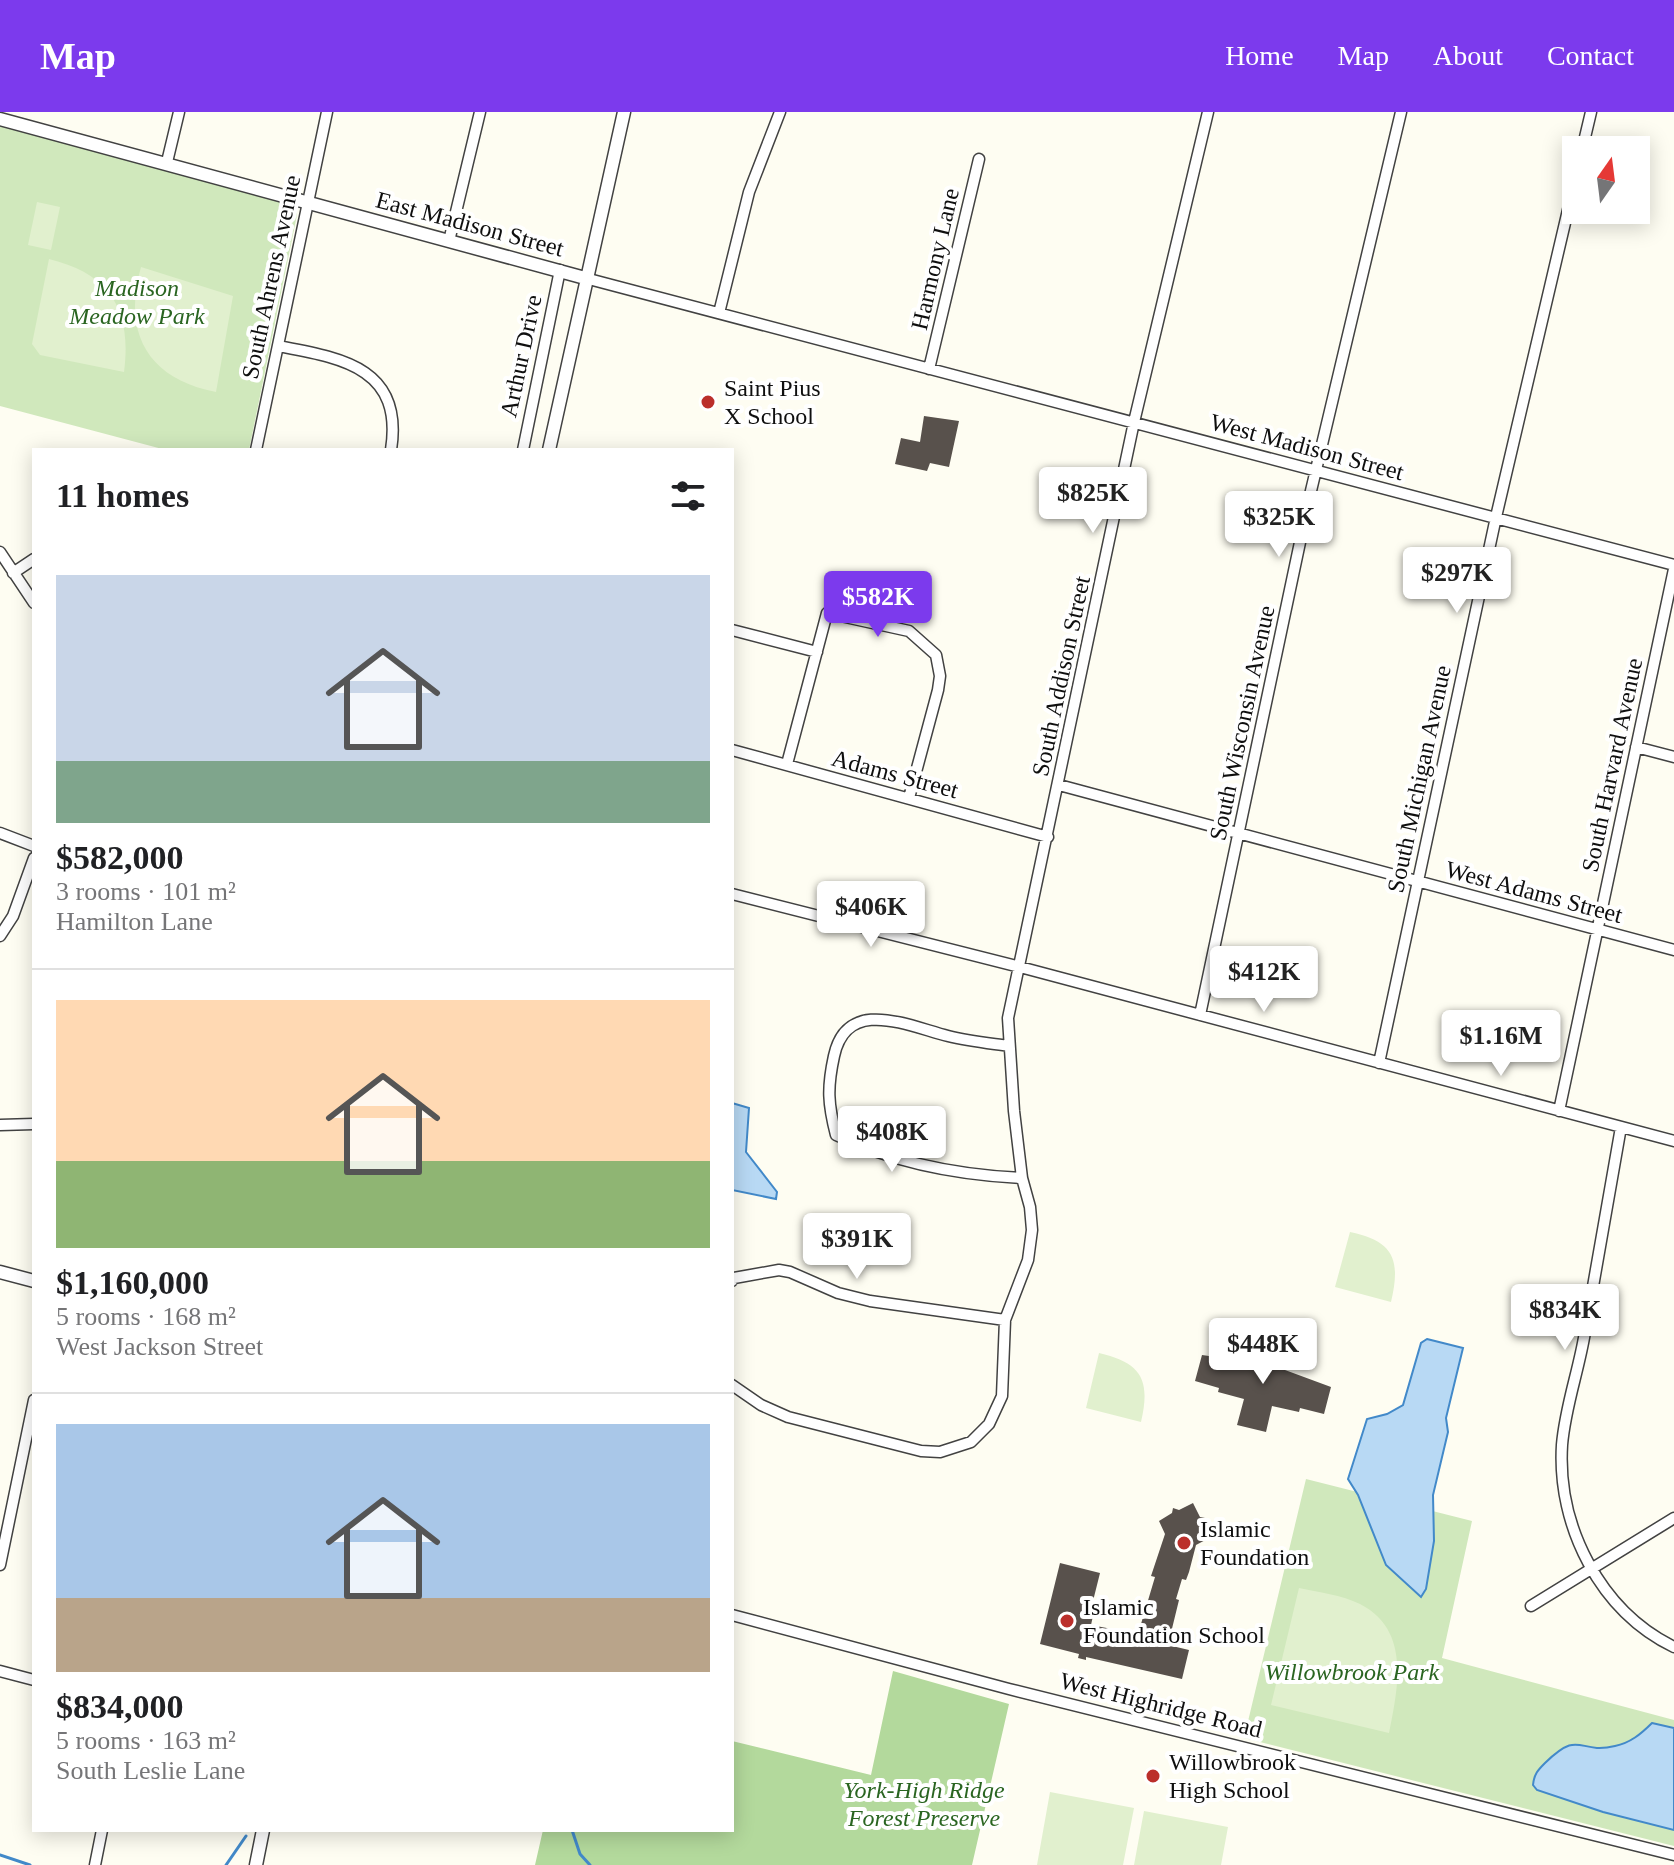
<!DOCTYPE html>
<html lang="en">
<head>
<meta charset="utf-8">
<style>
  body { margin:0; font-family:"Times New Roman",serif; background:#f2f2f2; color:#202124; height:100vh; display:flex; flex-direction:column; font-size:30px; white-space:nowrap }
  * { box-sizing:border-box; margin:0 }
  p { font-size:26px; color:#757577 }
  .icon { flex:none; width:44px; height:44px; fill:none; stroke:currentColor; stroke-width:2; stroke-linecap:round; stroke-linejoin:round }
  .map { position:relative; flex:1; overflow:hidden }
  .sheet { position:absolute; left:32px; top:336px; width:702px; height:1384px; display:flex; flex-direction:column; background:#fff; border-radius:0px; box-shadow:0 4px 20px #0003 }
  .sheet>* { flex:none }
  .needle { width:52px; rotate:14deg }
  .controls { position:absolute; left:1562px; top:24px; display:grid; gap:16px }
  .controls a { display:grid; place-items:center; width:88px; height:88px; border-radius:0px; background:#fff; box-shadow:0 4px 20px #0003; font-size:40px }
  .price { position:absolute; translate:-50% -68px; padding:0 18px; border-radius:8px; background:#fff; color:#222; font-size:26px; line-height:52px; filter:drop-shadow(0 2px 4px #0008) }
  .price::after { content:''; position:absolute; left:50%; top:48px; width:24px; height:18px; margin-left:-12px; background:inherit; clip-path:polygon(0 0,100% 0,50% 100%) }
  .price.current { background:#7c3aed; color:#fff }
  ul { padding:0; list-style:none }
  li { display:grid; align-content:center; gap:16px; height:424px; padding:0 24px }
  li+li { border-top:2px solid #e0e0e0 }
  li span { display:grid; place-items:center; height:248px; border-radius:0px; color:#555 }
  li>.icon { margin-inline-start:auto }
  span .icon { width:144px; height:144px; fill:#fffc; stroke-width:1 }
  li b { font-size:34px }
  h2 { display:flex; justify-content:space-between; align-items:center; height:96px; padding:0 24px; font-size:34px }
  header { display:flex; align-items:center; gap:48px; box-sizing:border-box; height:112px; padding:0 40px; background:#7c3aed; color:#fff }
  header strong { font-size:38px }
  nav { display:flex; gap:44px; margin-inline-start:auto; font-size:28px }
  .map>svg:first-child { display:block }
  .green { fill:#d0e8bc }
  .forest { fill:#b3d99c }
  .pitch { fill:#e1f0ce }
  .water { fill:#b8d9f4; stroke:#4289c9; stroke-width:2 }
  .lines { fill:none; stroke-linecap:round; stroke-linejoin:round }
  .stream { stroke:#4289c9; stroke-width:3 }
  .building { fill:#58514c }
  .minor-casing { stroke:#424242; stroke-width:13 }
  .tertiary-casing { stroke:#424242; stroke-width:15 }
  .minor { stroke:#fff; stroke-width:10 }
  .tertiary { stroke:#fff; stroke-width:12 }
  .poi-dot { fill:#bb2f2b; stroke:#fff; stroke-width:3 }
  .labels { text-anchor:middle; stroke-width:8; stroke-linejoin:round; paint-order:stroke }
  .street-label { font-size:24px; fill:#0f0f0f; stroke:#fff }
  .park-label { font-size:24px; font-style:italic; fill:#2a6521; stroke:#fff }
  .poi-label { font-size:24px; fill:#0f0f0f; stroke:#fff; text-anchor:start }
</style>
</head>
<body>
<header>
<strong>Map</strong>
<nav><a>Home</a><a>Map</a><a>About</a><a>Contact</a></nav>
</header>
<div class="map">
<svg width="1674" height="1753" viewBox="0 0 1674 1753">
  <rect width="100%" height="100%" fill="#fefdf2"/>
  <!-- green -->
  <path class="green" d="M0,14L295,93L297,103L249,338H166L0,294Z
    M1306,1367L1472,1409L1442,1546L1674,1608V1734L1244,1626Z"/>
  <!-- forest -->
  <path class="forest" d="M893,1559L1009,1592L972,1753H535L543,1718H732V1629L871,1663Z"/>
  <!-- pitch -->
  <path class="pitch" d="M37,90L60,95L51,138L28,133Z
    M49,147C111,162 132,199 124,260L40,243L32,232Z
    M141,155L233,184L216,280C148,267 122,221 141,155Z
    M1350,1120C1394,1129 1401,1148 1391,1190L1335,1175Z
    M1099,1241C1141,1251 1151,1267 1141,1310L1086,1296Z
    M1299,1476C1318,1480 1342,1483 1360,1492C1411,1518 1398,1576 1389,1621L1271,1593Z
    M1050,1680L1134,1696L1123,1753H1037Z
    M1144,1699L1228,1715L1221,1753H1134Z"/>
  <!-- water -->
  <path class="water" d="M732,991L749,996L746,1040L777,1080L776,1087L732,1078Z
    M1427,1227L1463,1236L1446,1306L1448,1320L1433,1383L1434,1429L1426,1477L1421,1485L1386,1453L1358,1383L1348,1367L1367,1307L1387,1302L1403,1293L1421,1231Z
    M1652,1611L1674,1616V1718L1603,1700L1537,1678L1533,1673C1534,1662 1538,1658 1545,1651C1581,1616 1577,1643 1615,1634C1630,1631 1641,1622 1652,1611Z"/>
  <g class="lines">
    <!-- stream -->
    <path class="stream" d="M572,1718L580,1742L590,1753
      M0,1743L30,1753
      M226,1753L246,1724"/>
  </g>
  <!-- building -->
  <path class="building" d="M924,304L959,309L949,355L930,351L927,359L895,352L901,326L920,330Z
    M1253,1234L1280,1237L1279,1243L1288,1246L1285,1258L1331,1275L1324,1302L1300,1296L1299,1300L1272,1294L1266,1320L1237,1313L1244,1287L1218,1280L1219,1276L1195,1269L1202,1243L1251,1250Z
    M1193,1391L1200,1405L1205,1406L1204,1412L1211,1425L1196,1433L1189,1460L1186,1468L1182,1467L1176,1487L1179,1488L1168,1533L1189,1538L1182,1567L1086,1545V1548L1078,1546L1079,1542L1040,1532L1060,1451L1100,1461L1093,1489L1096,1490L1091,1513L1138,1522L1155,1465L1151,1464L1165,1422L1159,1409L1172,1401L1173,1396L1179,1398Z"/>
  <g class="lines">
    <defs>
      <path id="minor" d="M1582,38L1591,0
        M167,50L179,0
        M449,129L480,0
        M585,166L1674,453
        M719,201L749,80L780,0
        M278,234C341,246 404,255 391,338
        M929,257L979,47
        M256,338L327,0
        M523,338L560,158
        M0,440L34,491
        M13,461L34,447
        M732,518L817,540
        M1636,635L1674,645
        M732,638L1048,725
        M787,652L827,501L909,519L936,543L940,564L938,578L909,686
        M1059,673L1674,838
        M0,721L34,734
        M732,782L1020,855L1674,1029
        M0,824L13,804L34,746
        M1200,903L1310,383L1401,0
        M1009,934C988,931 968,929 948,924C908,914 847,884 834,944C827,976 828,992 836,1023C894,1051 958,1063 1022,1066
        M1379,951L1496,405L1576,64
        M1559,999L1674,457
        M0,1013L34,1012
        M1621,1015C1609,1083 1597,1152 1585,1220C1579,1258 1565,1295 1562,1333C1557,1414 1600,1499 1674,1535
        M732,1169L734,1166L779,1158L790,1160L838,1181L870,1189L1005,1208
        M732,1273L761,1293L788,1305L921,1339L940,1340L971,1330L989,1312L1002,1284L1005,1208L1028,1148L1032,1118L1030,1095L1022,1066L1014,999L1008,906L1134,310L1208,0
        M0,1453L34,1288
        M1531,1494L1674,1406
        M732,1503L1009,1577L1674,1743
        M0,1559L34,1568
        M95,1753L102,1718"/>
      <path id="tertiary" d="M0,7L585,166
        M549,338L624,0
        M0,1160L34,1169
        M256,1753L263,1718"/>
    </defs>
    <!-- minor casing -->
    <use href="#minor" class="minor-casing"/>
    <!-- tertiary casing -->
    <use href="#tertiary" class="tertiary-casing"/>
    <!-- minor -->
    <use href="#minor" class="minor"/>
    <!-- tertiary -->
    <use href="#tertiary" class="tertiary"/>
  </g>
  <!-- markers -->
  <g class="poi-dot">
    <circle cx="708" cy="290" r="8"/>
    <circle cx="1184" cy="1431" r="8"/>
    <circle cx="1067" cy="1509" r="8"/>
    <circle cx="1153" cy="1664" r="8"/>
  </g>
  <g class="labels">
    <!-- street labels -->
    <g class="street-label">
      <text transform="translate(470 112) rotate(15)" y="8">East Madison Street</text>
      <text transform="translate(935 147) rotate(-77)" y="8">Harmony Lane</text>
      <text transform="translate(271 165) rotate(-78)" y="8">South Ahrens Avenue</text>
      <text transform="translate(521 244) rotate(-78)" y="8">Arthur Drive</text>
      <text transform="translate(1307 335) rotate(15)" y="8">West Madison Street</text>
      <text transform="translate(1061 564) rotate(-78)" y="8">South Addison Street</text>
      <text transform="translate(1242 611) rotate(-78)" y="8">South Wisconsin Avenue</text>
      <text transform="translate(1612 653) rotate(-78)" y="8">South Harvard Avenue</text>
      <text transform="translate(895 662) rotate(15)" y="8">Adams Street</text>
      <text transform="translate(1419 667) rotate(-78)" y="8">South Michigan Avenue</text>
      <text transform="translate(1534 780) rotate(15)" y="8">West Adams Street</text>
      <text transform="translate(1161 1593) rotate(14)" y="8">West Highridge Road</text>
    </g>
    <!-- park labels -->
    <g class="park-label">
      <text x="137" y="184">Madison<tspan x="137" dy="28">Meadow Park</tspan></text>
      <text x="1352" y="1568">Willowbrook Park</text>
      <text x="924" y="1686">York-High Ridge<tspan x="924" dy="28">Forest Preserve</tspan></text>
    </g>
    <!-- poi labels -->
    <g class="poi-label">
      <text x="724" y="284">Saint Pius<tspan x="724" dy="28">X School</tspan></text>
      <text x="1200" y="1425">Islamic<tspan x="1200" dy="28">Foundation</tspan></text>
      <text x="1083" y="1503">Islamic<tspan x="1083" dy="28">Foundation School</tspan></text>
      <text x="1169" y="1658">Willowbrook<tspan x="1169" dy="28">High School</tspan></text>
    </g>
  </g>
</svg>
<div class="controls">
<a><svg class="needle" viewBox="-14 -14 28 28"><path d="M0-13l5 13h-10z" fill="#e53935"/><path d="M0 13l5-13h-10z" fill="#757577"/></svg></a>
</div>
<b class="price" style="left:1093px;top:423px">$825K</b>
<b class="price" style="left:1279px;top:447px">$325K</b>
<b class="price" style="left:1457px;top:503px">$297K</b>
<b class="price current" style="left:878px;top:527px">$582K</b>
<b class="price" style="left:871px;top:837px">$406K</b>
<b class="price" style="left:1264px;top:902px">$412K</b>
<b class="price" style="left:1501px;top:966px">$1.16M</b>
<b class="price" style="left:892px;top:1062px">$408K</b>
<b class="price" style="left:857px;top:1169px">$391K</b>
<b class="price" style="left:1565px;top:1240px">$834K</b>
<b class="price" style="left:1263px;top:1274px">$448K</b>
<section class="sheet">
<h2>11 homes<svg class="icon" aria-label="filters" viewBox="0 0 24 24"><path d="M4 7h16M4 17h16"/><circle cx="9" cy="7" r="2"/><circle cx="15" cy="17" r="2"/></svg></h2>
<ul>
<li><span style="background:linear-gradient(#c9d6e8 75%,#7fa58c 0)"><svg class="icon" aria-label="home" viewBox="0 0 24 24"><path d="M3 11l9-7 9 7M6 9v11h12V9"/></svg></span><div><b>$582,000</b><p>3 rooms · 101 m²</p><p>Hamilton Lane</p></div></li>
<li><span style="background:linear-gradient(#ffd9b3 65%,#8fb573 0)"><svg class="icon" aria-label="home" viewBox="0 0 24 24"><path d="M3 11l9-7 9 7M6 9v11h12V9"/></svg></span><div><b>$1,160,000</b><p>5 rooms · 168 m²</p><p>West Jackson Street</p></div></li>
<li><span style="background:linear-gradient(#a9c7e8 70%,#b9a48a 0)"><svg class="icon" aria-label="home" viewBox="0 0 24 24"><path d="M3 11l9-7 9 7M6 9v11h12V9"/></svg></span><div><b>$834,000</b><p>5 rooms · 163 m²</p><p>South Leslie Lane</p></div></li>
</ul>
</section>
</div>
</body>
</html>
